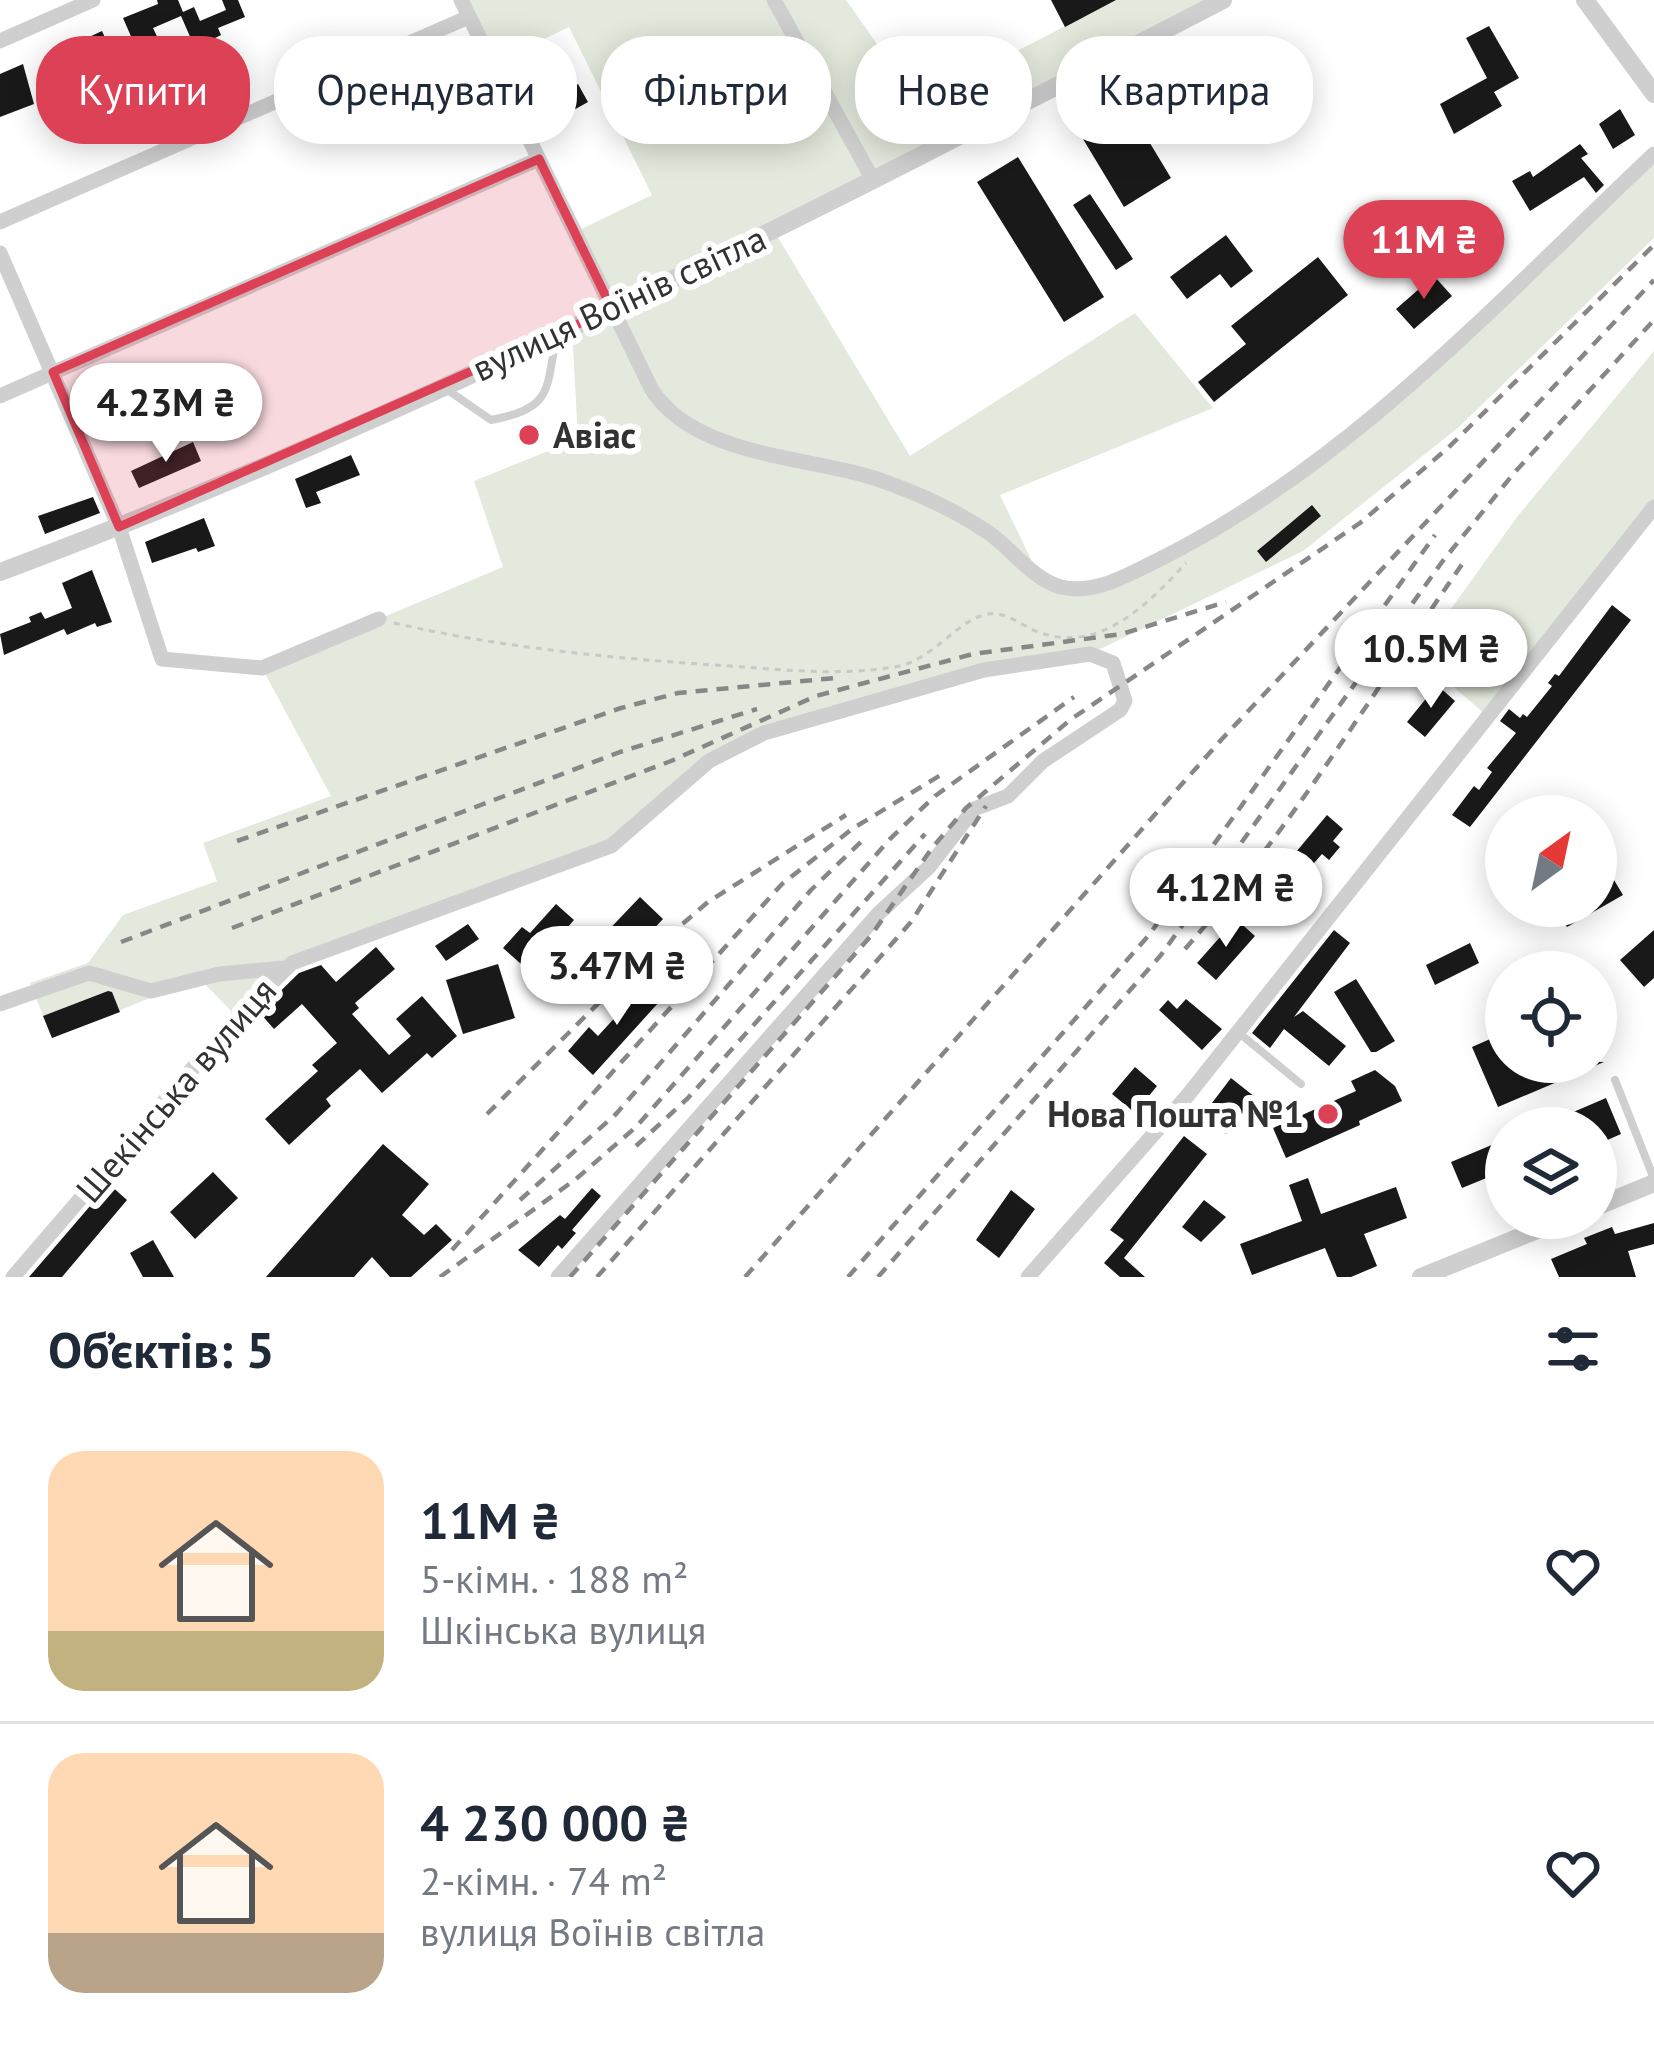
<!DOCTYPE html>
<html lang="uk">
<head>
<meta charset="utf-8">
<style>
  body { margin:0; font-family:"PT Sans",sans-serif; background:#f2f2f3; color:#1f2937; height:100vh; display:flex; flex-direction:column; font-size:45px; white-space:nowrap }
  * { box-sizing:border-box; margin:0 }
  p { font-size:39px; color:#747a83 }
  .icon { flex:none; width:66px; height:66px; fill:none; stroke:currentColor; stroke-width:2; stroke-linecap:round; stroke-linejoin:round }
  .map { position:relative; height:1277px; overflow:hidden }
  .sheet { display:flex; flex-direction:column; background:#fff; flex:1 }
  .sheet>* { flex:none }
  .banner { position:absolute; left:36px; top:36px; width:1584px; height:108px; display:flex; gap:24px }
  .needle { width:78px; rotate:33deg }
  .controls { position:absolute; left:1485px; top:795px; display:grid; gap:24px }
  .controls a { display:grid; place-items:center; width:132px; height:132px; border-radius:50%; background:#fff; box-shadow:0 6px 30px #0003; font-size:60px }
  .price { position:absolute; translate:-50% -102px; padding:0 27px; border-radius:42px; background:#fff; color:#222; font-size:39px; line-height:78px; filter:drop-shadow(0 3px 6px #0008) }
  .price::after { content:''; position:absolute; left:50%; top:72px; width:36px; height:27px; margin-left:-18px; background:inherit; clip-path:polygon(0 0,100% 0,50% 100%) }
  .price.current { background:#dc4156; color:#fff }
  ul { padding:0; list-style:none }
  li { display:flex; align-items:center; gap:36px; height:300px; padding:0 48px }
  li+li { border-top:3px solid #e0e1e3 }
  li span { display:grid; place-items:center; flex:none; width:336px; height:240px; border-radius:36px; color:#555 }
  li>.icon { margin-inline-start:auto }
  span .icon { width:144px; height:144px; fill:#fffc; stroke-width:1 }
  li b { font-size:51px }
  h2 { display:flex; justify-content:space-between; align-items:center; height:144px; padding:0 48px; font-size:51px }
  .tag { padding:0 42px; border-radius:48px; background:#fff; box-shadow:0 6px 30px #0003; font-size:42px; line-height:108px }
  .tag.current { background:#dc4156; color:#fff }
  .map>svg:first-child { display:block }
  .green { fill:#e3e9dc }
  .building { fill:#191919 }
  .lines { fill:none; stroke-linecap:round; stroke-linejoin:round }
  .path { stroke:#c9c9c9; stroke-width:3; stroke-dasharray:6 6; stroke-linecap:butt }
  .service { stroke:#cfcfcf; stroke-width:8 }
  .minor { stroke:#cfcfcf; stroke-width:15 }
  .tertiary { stroke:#cfcfcf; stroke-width:18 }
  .rail { stroke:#878787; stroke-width:4.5; stroke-dasharray:12 9; stroke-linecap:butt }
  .marked { fill:#dc4156; fill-opacity:0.2; stroke:#dc4156; stroke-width:9; stroke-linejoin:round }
  .poi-dot { fill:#dc4156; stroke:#fff; stroke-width:4.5 }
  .labels { text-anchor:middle; stroke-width:12; stroke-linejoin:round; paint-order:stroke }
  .street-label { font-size:36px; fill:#323232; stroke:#fff }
  .poi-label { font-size:36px; font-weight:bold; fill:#323232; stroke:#fff; text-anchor:start }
</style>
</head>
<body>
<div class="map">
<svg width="1654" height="1277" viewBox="0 0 1654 1277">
  <rect width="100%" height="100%" fill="#fff"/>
  <!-- green -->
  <path class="green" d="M461,0H846L918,102L1116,0H1222L774,231L910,456L1135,313L1213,408L1000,495L1038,574L1088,588L1226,526L1376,413L1654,154V238L1459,427L1303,551L1090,654L984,670L764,733L709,761L628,835L314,952L237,1017L199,978L52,1038L30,983L88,963L123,915L217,881L203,843L331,796L262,668L503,567L474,481L578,439L572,328L611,308L575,232L652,195L569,27L492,64Z
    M1654,351V507L1487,716L1431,667L1420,652L1517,517Z"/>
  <!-- building -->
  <path class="building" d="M157,0H178L183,12L194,7L200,21L226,10L222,0H238L245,17L218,28L221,35L195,48L181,16L153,28L163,49L151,54L143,36L133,41L123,18L158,4Z
    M1051,0H1116L1065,27Z
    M1489,26L1519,78L1494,92L1502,106L1454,134L1440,104L1487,78L1466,38Z
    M102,31L111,51L75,68L83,85L65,93L60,91L44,57L63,48L66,55L92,43L89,37Z
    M539,55L561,92L578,84L588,102L547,125L538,106L547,101L535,74L526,79L519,65Z
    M23,64L34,104L0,117V74Z
    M1620,109L1635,135L1613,149L1599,124Z
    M1130,110L1171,178L1124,207L1083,139Z
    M1580,144L1588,154L1581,158L1604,185L1596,193L1584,177L1530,211L1512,181L1530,171L1533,177Z
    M1018,157L1104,297L1064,322L977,182Z
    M1090,194L1133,259L1116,270L1073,205Z
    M1226,235L1253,271L1231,288L1220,274L1187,299L1170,277Z
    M1318,257L1348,295L1214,402L1198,382L1246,344L1231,326Z
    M1434,276L1452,296L1414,329L1396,309Z
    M193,442L201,461L139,488L131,471Z
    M351,455L360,475L316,492L321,503L306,508L295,479Z
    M93,497L100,513L45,534L38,516Z
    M1312,505L1321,516L1266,562L1257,551Z
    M204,518L215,546L198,552L196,548L152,563L145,542Z
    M92,570L112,622L97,627L95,623L67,635L64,629L4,655L0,634L31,622L29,617L41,612L45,619L72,608L62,583Z
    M1612,605L1631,620L1470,827L1452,815L1474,786L1479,790L1492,772L1487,768L1516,733L1500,721L1509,709L1520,718L1523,714L1527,717L1552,686L1548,683L1555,674L1559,676Z
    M1437,685L1455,701L1425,737L1407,722Z
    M1327,815L1343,829L1333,841L1340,847L1329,860L1322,854L1307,871L1291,858Z
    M1608,870L1623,895L1567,927L1555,906H1596V876Z
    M640,897L663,919L622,963L599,940Z
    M556,904L574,920L529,971L503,948L522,927L530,933Z
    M1236,919L1255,936L1216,980L1197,963Z
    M468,924L479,939L446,961L435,946Z
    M1334,930L1350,943L1294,1017L1303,1011L1346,1046L1329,1066L1284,1029L1270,1048L1252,1033Z
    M1654,930V978L1644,987L1620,960Z
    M1470,943L1479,963L1435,985L1426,965Z
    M376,947L395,969L355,1003L359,1008L352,1014L389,1055L411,1036L396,1019L422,996L457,1036L432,1058L427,1053L382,1093L360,1069L326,1099L331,1106L289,1145L265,1119L318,1071L312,1065L337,1043L302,1004L274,1029L259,1012L299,973L321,965L336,982Z
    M498,964L515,1018L463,1034L446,980Z
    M653,976L669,991L593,1075L568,1051L589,1027L598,1036Z
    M1356,979L1395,1041L1376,1052H1371L1334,992Z
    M108,991L112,992L120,1012L52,1038L43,1016Z
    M1186,999L1222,1029L1202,1050L1159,1010L1168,1000L1177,1009Z
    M1506,1032V1062H1604L1498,1107L1472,1047Z
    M1135,1067L1157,1086L1135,1113L1112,1094Z
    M1375,1070L1395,1086L1402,1101L1359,1121L1360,1125L1286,1158L1273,1128L1356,1091L1351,1081Z
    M1231,1078L1255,1097L1226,1134L1202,1116Z
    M1606,1098L1621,1134L1596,1145V1128H1536Z
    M1184,1136L1207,1154L1124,1258L1145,1277H1120L1104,1263L1124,1240L1110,1230Z
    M1506,1139V1170L1462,1188L1451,1162Z
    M383,1144L429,1184L402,1215L424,1235L436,1224L452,1240L411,1277H390L372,1257L354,1277H266Z
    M213,1172L238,1198L195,1239L170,1212Z
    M1308,1178L1321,1214L1396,1187L1407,1218L1364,1234L1377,1266L1351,1277H1337L1325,1248L1252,1275L1240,1244L1302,1221L1289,1185Z
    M109,1184L127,1200L62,1277H29Z
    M592,1188L601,1196L572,1230L576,1233L562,1249L558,1245L539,1267L518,1250L560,1215L565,1219Z
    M1011,1190L1035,1209L999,1258L976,1240Z
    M1204,1200L1226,1217L1201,1242L1182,1227Z
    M1654,1223V1244L1628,1251L1636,1277H1559L1551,1259L1587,1244L1584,1238L1612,1227L1615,1234Z
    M153,1240L174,1277H143L130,1253Z"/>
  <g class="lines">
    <!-- path -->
    <path class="path" d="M394,623C503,648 618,659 730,666C785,670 839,676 894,667C934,661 954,621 988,614C1006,611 1022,626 1038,632C1100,655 1149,603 1186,563"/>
    <!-- service -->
    <path class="service" d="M449,391L491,420C552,408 546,392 556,338
      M1239,1033L1301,1084
      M1615,1080L1654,1179"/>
    <!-- minor -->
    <path class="minor" d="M461,0L652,390C695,456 804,456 874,478C913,491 955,510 989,533C1012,549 1033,580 1061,587C1095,595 1127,575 1156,561C1349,466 1499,300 1654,154
      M774,0L873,180
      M0,41L93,0
      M0,222L462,20
      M0,253L119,527L162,659L262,668L379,619
      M0,396L539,159
      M0,1004L89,973L151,991L219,974L284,968
      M13,1277L237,1017L292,963L611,846L709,761L764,733L984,670L1090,654L1113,663L1125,701L1120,710L1043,761L1008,796L974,809L929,867L879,913L558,1277
      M1028,1277L1188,1095L1654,507"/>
    <!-- tertiary -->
    <path class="tertiary" d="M1585,0L1654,94
      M0,572C422,415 824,207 1223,0
      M1596,1207L1654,1183
      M1421,1277L1567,1218"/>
    <!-- rail -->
    <path class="rail" d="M237,841L621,708L678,693L835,678
      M232,928L671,761L816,696L973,654L1122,634L1226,602
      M121,942L620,752L757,709
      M1185,949C1291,829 1374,691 1465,560
      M487,1114L652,950L708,902L846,815
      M636,1146L688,1098L925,834
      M520,1200L616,1114L811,890L867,836
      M452,1250L782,884L852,829L944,773
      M440,1277L576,1179L636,1127L890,839L935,796L1074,697
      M570,1277L870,937L932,848L966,808L1070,720L1360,523L1448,448L1654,245
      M597,1277L911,922L986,806
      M745,1277L1221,740L1654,280
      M848,1277L1149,935L1435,535
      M878,1277L1161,955L1442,562L1514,473L1654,320"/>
  </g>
  <!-- marked area -->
  <path class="marked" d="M539,159L612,309L119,527L53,372Z"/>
  <!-- markers -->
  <g class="poi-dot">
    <circle cx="529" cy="435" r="12"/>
    <circle cx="1328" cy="1114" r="12"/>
  </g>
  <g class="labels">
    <!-- street labels -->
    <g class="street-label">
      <text transform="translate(619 303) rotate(-25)" y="13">вулиця Воїнів світла</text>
      <text transform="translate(176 1090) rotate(-49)" y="13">Шекінська вулиця</text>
    </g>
    <!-- poi labels -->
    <g class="poi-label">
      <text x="553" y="448">Авіас</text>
      <text x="1304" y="1127" text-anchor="end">Нова Пошта №1</text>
    </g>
  </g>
</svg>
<div class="controls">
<a><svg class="needle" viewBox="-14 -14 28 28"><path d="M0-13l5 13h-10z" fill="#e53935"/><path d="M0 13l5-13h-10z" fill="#747a83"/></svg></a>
<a><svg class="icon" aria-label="locate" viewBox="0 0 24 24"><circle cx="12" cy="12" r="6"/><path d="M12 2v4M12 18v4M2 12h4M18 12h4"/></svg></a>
<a><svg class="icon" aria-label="layers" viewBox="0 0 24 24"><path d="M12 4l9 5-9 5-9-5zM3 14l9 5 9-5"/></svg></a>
</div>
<b class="price current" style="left:1424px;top:302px">11M ₴</b>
<b class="price" style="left:166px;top:465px">4.23M ₴</b>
<b class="price" style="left:1431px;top:711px">10.5M ₴</b>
<b class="price" style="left:1226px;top:950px">4.12M ₴</b>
<b class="price" style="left:617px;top:1028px">3.47M ₴</b>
<div class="banner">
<a class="tag current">Купити</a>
<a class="tag">Орендувати</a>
<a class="tag">Фільтри</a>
<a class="tag">Нове</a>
<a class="tag">Квартира</a>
</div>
</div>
<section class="sheet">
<h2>Об’єктів: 5<svg class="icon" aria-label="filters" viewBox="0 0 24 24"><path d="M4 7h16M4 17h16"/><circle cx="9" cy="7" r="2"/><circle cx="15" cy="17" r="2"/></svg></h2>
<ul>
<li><span style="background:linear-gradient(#ffd9b3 75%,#c2b280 0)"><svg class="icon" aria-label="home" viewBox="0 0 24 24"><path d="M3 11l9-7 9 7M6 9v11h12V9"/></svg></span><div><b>11M ₴</b><p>5-кімн. · 188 m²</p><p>Шкінська вулиця</p></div><svg class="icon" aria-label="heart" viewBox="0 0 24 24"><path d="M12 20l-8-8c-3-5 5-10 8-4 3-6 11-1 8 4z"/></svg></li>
<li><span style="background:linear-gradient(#ffd9b3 75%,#b9a48a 0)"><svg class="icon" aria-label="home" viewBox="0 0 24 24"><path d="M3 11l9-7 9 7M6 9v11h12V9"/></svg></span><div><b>4 230 000 ₴</b><p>2-кімн. · 74 m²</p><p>вулиця Воїнів світла</p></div><svg class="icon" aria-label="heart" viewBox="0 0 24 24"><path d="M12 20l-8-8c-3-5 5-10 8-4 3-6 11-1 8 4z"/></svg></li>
</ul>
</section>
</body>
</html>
